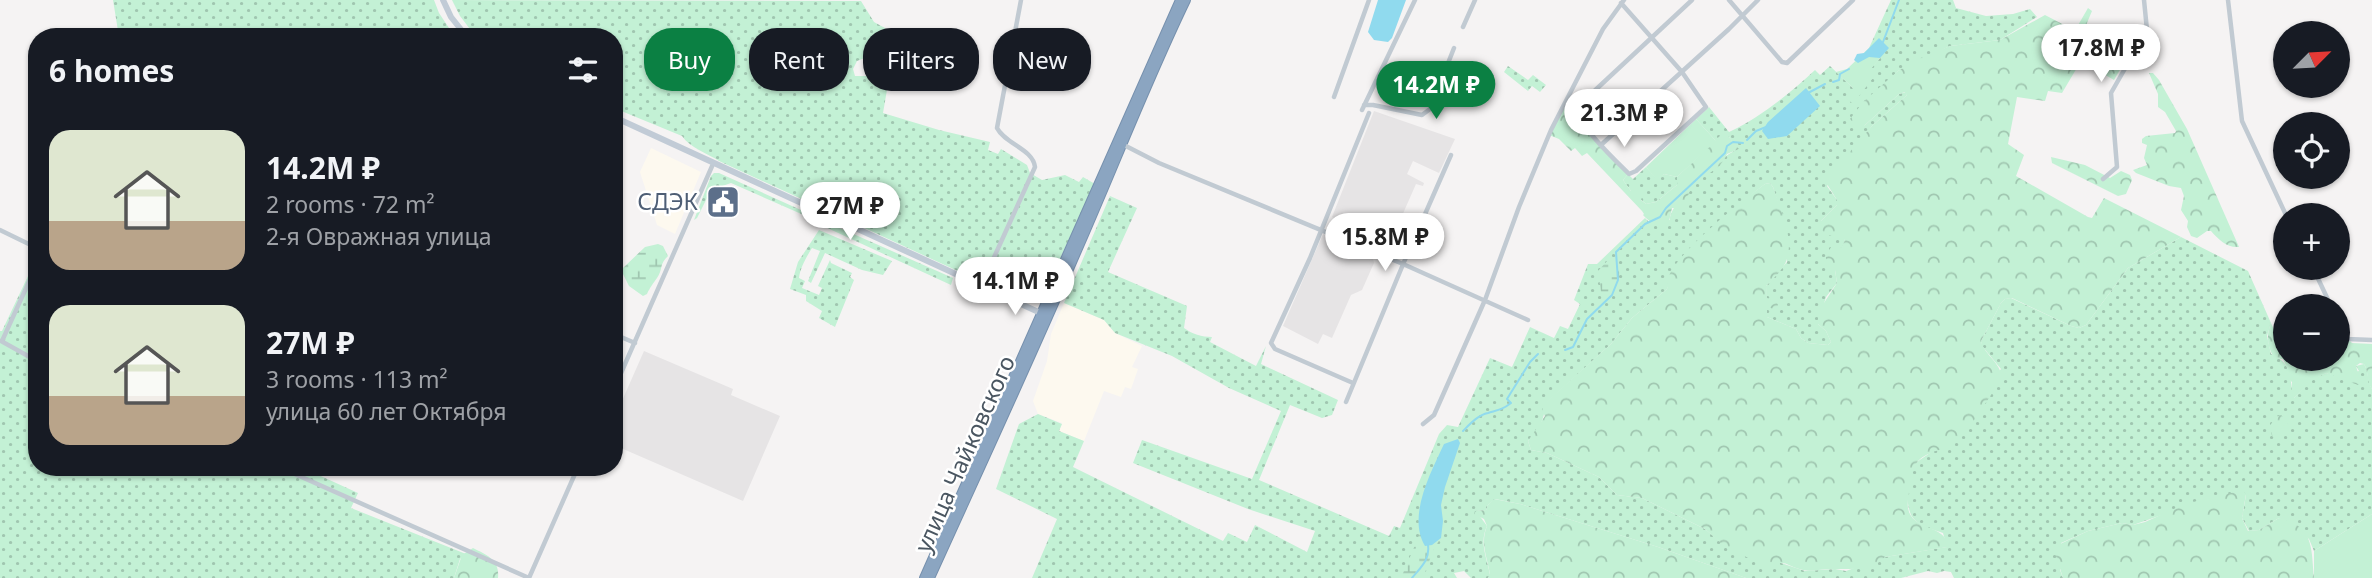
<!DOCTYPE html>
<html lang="en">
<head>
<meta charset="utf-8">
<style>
  body { margin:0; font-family:"Noto Sans",sans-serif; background:#20242c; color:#f1f3f6; height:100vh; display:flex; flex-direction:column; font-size:26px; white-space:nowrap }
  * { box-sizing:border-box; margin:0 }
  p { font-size:23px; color:#9ea1a6 }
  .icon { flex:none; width:38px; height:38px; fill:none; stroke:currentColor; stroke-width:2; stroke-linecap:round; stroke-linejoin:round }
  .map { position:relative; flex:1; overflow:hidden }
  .sheet { position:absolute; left:28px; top:28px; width:595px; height:448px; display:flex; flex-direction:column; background:#171b24; border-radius:28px; box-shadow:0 2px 5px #0004 }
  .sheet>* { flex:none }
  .hud { position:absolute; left:644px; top:28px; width:665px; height:63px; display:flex; gap:14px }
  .needle { width:46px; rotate:66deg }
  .tools { position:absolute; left:2273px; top:21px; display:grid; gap:14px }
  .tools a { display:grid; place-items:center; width:77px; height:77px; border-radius:50%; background:#171b24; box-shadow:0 2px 5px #0004; font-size:35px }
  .price { position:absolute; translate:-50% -60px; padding:0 16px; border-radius:24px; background:#fff; color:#222; font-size:23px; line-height:46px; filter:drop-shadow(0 2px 4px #0008) }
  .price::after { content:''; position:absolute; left:50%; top:42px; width:21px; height:16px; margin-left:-10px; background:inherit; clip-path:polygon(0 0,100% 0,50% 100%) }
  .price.on { background:#0b8043; color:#fff }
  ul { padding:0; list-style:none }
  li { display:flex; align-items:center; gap:21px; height:175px; padding:0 21px }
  li span { display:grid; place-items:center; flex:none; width:196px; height:140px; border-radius:21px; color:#555 }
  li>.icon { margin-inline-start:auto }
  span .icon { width:84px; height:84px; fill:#fffc; stroke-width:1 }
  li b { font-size:30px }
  h2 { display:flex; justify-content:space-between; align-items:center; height:84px; padding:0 21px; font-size:30px }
  .tag { padding:0 24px; border-radius:28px; background:#171b24; box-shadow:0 2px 5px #0004; font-size:24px; line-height:63px }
  .tag.on { background:#0b8043; color:#fff }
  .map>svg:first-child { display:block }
  .commercial { fill:#fdf9ef }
  .education { fill:#e6e4e5 }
  .grass { fill:url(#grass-dots) }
  .forest { fill:url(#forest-crowns) }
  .wetland { fill:url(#wetland-marsh) }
  .garden { fill:#c3f1d5 }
  .water { fill:#90daee }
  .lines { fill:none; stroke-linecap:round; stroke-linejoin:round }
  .stream { stroke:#90daee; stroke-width:2 }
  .highway-casing { stroke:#7690ad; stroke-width:10 }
  .street { stroke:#c1cad2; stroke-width:4.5 }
  .secondary { stroke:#c1cbd6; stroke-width:6 }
  .highway { stroke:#8ba5c1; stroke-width:8 }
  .labels { text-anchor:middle; stroke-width:5; stroke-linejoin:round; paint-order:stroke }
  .service-label { font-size:23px; fill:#4e5e75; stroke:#fff; text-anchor:end }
  .street-label { font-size:23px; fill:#4a5661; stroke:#fff }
</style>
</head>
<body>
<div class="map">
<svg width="2372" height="578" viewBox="0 0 2372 578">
  <defs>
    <pattern id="grass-dots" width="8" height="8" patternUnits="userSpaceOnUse" patternTransform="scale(1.75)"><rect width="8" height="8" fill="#c3f1d5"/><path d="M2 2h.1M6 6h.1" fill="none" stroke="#a0c6b0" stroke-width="1.8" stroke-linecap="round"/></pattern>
    <pattern id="forest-crowns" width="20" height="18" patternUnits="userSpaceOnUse" patternTransform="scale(1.75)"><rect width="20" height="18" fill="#c3f1d5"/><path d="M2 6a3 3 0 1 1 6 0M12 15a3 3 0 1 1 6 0" fill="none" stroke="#a0c6b0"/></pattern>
    <pattern id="wetland-marsh" width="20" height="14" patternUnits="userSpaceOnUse" patternTransform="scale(1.75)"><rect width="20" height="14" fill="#c3f1d5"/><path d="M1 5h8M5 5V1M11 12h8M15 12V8" fill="none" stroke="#a0c6b0"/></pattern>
  </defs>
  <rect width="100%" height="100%" fill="#f5f3f3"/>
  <!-- commercial -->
  <path class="commercial" d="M651,148L701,172L675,234L657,225L640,172Z
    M1064,303L1104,320L1115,333L1142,346L1132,367L1138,369L1131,389L1125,387L1121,397L1104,391L1084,441L1059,431L1062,423L1038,414L1033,401L1047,361L1051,334Z"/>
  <!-- education -->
  <path class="education" d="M1374,111L1455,139L1439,173L1413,161L1407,174L1424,183L1423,186L1416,184L1390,243L1332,217Z
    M1323,234L1372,254L1374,263L1362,290L1351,295L1332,338L1323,334L1318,344L1283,326Z
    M644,351L733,389L731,395L780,416L743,501L614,445V419Z"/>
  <!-- grass -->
  <path class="grass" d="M113,0H434L439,13L455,37H119Z
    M452,0L861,1L874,22L885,28L886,35L880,52L857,61L853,69L855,76H879L888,84L883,113L939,130L990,142L988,150L998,154L1001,149L1027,165L1030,173L1042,180L1065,175L1079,182L1083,177L1095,184L1042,297L1036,303L1025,302L719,161C707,153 690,148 682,136L614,108V37H476L460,16Z
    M1891,0H1953L1956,8L1986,16L2013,14L2030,9L2037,17L2000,40L1950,46L1898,71L1882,88L1864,126L1899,94L1906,92L1907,95L1872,126L1827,186L1837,200V205L1821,221L1845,240L1835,270L1837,283L1826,297L1818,324L1826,331L1831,342L1828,345L1808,343L1801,338L1796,329L1767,317L1766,286L1787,262V232L1773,187L1770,183L1765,184C1727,212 1699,248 1669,284L1667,289L1632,318L1611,344L1545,404C1545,421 1538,429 1528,441L1531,450L1547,453L1599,477L1617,495L1642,498L1705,529L1723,544L1805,571L1835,569L1846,571L1885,557L1947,547L1943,533C1934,530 1919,526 1913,518C1904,506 1907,475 1916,463C1920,459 1926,456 1930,453L2001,369L1982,346L1981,341L2001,303L2005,299L2011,298L2071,326L2079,328L2086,325L2128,268L2181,237L2248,271L2271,323L2267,336L2271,354C2295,365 2288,377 2294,398L2311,380L2326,373L2337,376L2359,371L2356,366L2364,364C2369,372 2367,381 2372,389V514L2314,551L2309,539L2279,518L2259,530L2249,531L2242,518L2246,495L2159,516L2133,525L2122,523L2088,531L2061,543L2060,570L2063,578H1954L1951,572L1944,571L1937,573L1928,571L1901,578H1746L1658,547L1520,504L1495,499L1488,505L1486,510L1476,511L1487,526C1479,543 1487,558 1490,575L1488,578H1471L1464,571L1454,573L1457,578H1032L1057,519L996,489L1019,424L1038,414L1062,424L1059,431L1084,441L1073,467L1223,541L1228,533L1247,542L1255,525L1307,552L1315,531L1248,509L1133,463L1142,440L1252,479L1281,411L1229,388L1172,356L1115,333L1104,320L1064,303L1110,196L1137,208L1108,272L1187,306L1184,328C1192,334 1202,337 1212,337L1210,342L1256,366L1266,346L1261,364L1338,400L1332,415L1322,418L1290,405L1259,480L1389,536L1394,526L1400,528L1439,434L1447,425L1458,427L1490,358L1512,367L1530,327L1554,338L1560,326L1568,329L1580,304L1574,300L1588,264H1597L1645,218L1649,222L1670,220C1669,202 1721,156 1738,149L1729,137L1720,136L1716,141L1696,119L1709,107L1729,132C1761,117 1789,94 1815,70L1820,75L1830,66L1853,88L1880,58L1869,48Z
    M1508,66L1528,80L1533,75L1546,85L1540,92L1532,86L1528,91L1504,72Z
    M1646,167L1657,179L1664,174L1677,177V185L1656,202L1646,204L1631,191L1623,180L1628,174L1633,179Z
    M714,173H719L812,215L815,220L731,183L711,190L697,218L694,220L711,176Z
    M824,221L953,278L951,285L823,226L822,222Z
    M819,230L892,261L883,275L862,270L825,253L811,283L808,281L820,251L812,248C807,256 800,268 799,278L805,281L802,288L819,295L822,288L818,286L830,260L831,263L852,273L850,277L854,280L835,327L819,318L822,311L806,301V295L790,289L798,262Z
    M37,257V467H301L358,493L351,508L466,554L460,559L454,578H0V331H2Z"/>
  <!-- forest -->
  <path class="forest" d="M2088,8L2092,11L2084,30L2129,54L2114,80L2081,61L2062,93L2048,91L2045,101L2017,97L2008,144L2024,155L2016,176L2088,217L2092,218L2104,198L2181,237L2128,268L2086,325L2079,328L2071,326L2012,298L2005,299L2001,303L1981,341C1985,356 2001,362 2002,379C1988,398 1976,420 1961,437C1941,458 1913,444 1910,486C1909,493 1907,502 1908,508C1912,532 1946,523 1948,547L1885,557C1871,571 1850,569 1831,569C1822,569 1812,572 1803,570C1782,565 1789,559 1765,567L1722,544L1705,529L1642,498L1617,495L1599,477L1547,453L1531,450L1528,441L1545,416L1542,411L1544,404L1611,344L1632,318L1667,289C1668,286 1668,282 1668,279C1674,254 1743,200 1765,184L1770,183L1773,187C1780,208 1794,237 1787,259C1784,269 1773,279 1766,286L1767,298L1776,300L1778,305L1775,310L1767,306V317L1796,329L1801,338L1808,343L1828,345L1831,342L1826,331L1818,324V312L1837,283L1835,270L1826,266V256L1831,247H1842L1845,240L1825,234L1820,228L1821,221L1837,205V200L1825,181L1872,126L1907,95L1905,92L1899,94L1864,126H1856L1850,119L1863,102L1898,71L1918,59L1950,46L2000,40L2045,15L2070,28L2077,27Z
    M2149,73H2153L2159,80L2187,129L2239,247C2227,248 2219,240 2211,231H2207L2197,238L2191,236L2187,227L2188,221L2181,210L2184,196L2181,188L2169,186L2136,173L2133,170L2147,165L2144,158L2147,145L2142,143V139L2146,136L2175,133L2176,131L2165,112L2158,107V94Z
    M1564,106L1628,174L1623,180L1631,191L1638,190L1643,194L1641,200L1646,204L1656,202L1677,185V177L1720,136L1723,134L1729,137L1739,149L1727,154C1718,177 1689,175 1687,202L1679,208H1672L1668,226C1657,226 1650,223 1643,215L1644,214L1642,211L1587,153L1582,156L1575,148L1571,151L1559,139L1549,135Z
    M2051,157L2085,165L2110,178L2121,171L2130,175L2132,180L2126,194L2118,196L2052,163Z
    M2271,323L2285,353L2286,359L2289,360L2338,359V341L2348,339L2352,343L2372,344V389C2366,381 2369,372 2364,364L2360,363L2356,366L2361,383L2358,385L2326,373L2311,381L2291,401L2292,382L2285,376L2288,370L2283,359L2274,358C2267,346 2266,335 2271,323Z
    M2281,415C2288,420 2289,424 2288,433L2280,439L2272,436L2270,426L2275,417Z
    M2243,490L2246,494L2242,518L2248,531L2259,530L2279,518C2315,526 2311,549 2314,578H2063L2056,556L2060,544L2088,531L2122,523L2133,525L2145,522L2185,504Z
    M1494,499L1520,504L1658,547L1746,578H1488L1490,574C1487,557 1480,543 1487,526L1484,519L1474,514L1475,511L1486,510L1488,505Z
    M473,548C487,555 500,560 498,578H454L462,555Z"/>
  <!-- wetland -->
  <path class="wetland" d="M658,244L663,246L668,256C659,264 663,270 657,278C653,284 650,287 647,294L643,296L629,286L622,272L623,268L645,247Z
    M1614,258L1618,261C1621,278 1619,294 1603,305L1598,271L1608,260Z
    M1421,531V539L1432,544L1441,538L1434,548L1423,578H1401Z"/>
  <!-- garden -->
  <path class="garden" d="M1869,48L1880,58L1871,69L1876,74L1853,104L1846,98L1853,88L1836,72L1847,69Z
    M1696,119L1716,141L1677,177L1664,174L1657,180L1646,167Z
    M2372,514V578H2314V551Z"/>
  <!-- water -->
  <path class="water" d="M1378,0H1406L1392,38L1388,42L1374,40L1368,32Z
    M1879,38L1889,48L1880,58L1869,57L1858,63L1854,60L1857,54L1864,53Z
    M1806,88L1820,106L1787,136L1768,139L1762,131L1768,122Z
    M1458,439L1460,443L1445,487L1441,505L1443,521L1441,538L1432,545L1425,546C1407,516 1431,472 1444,444Z"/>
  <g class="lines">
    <!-- stream -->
    <path class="stream" d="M1883,42L1899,0
      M1833,82L1839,80L1840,74L1849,69
      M1808,93L1825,84
      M1747,140L1756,131L1766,127
      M1565,350L1573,347L1587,319L1612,295L1618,280L1616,252L1645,224L1660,217L1666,208L1725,153L1727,146L1733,142L1743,143
      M1463,431C1470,424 1478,415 1488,413C1498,410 1502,410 1511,403L1507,399L1530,362L1538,354
      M1412,578C1421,567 1430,560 1428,545"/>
    <defs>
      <path id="highway" d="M924,578L1180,0
        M930,578C979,470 1029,362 1076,253C1113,169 1146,83 1186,0"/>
    </defs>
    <!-- highway casing -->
    <use href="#highway" class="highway-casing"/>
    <!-- street -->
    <path class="street" d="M1729,0L1782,62L1787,63L1853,0
      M2228,0L2242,121L2286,215
      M1463,27L1475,0
      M1334,97L1369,0
      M1364,105H1373L1422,115L1430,109L1454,48
      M1564,106L1576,108C1580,127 1614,159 1629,174L1636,171L1706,107L1682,72L1621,3
      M1576,108L1692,0
      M1362,110L1415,0
      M1122,144L1159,163L1403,264L1528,320
      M1602,144L1729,29L1758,0
      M2103,179L2117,167L2111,93L2147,30L2144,0
      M0,230L37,248
      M2313,268L2331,306
      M981,286L1035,167C1033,149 1005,144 997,128L1021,0
      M2338,321L2348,339L2372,340
      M614,334L635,343
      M1,341L37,361
      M2,341L37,264
      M1353,383L1275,349L1271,343L1310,258L1369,113
      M614,389L713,164
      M1346,402L1404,262L1451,155
      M1423,424L1434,415L1485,300L1519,207L1551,130L1603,29L1624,0
      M279,467L529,578
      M529,578L578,467"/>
    <!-- secondary -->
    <path class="secondary" d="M443,0L451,17L467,37
      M614,117L1045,315"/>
    <!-- highway -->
    <use href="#highway" class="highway"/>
  </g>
  <!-- icons -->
  <defs>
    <symbol id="civic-square" viewBox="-11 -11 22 22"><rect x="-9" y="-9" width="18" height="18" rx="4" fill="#5c6f8a" stroke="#fff"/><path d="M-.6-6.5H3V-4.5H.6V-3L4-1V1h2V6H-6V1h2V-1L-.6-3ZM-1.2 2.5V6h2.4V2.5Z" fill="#fff"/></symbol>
  </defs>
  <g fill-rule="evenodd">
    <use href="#civic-square" x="704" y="183" width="38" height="38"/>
  </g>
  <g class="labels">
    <!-- service labels -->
    <g class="service-label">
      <text x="698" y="210">СДЭК</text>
    </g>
    <!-- street labels -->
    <g class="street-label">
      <text transform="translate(965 454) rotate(-66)" y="8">улица Чайковского</text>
    </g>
  </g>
</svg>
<div class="tools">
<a><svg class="needle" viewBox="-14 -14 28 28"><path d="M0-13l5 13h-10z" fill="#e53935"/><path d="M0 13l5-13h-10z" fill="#9ea1a6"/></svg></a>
<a><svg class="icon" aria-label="locate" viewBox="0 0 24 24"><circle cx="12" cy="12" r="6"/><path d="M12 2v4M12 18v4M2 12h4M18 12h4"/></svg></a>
<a>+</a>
<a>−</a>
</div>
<b class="price" style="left:2101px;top:84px">17.8M ₽</b>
<b class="price on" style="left:1436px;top:121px">14.2M ₽</b>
<b class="price" style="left:1624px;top:149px">21.3M ₽</b>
<b class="price" style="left:850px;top:242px">27M ₽</b>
<b class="price" style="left:1385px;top:273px">15.8M ₽</b>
<b class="price" style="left:1015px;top:317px">14.1M ₽</b>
<div class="hud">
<a class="tag on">Buy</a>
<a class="tag">Rent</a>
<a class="tag">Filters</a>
<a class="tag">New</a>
</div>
<section class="sheet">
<h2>6 homes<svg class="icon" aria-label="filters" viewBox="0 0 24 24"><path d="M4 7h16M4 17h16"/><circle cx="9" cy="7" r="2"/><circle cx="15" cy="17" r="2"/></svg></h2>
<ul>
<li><span style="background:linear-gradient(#dfe7d0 65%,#b9a48a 0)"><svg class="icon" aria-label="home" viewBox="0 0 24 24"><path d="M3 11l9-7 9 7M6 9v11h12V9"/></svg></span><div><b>14.2M ₽</b><p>2 rooms · 72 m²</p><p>2-я Овражная улица</p></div></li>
<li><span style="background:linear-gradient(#dfe7d0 65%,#b9a48a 0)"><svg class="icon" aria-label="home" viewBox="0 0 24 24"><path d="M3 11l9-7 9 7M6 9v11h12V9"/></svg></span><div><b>27M ₽</b><p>3 rooms · 113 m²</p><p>улица 60 лет Октября</p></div></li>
</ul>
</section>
</div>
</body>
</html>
